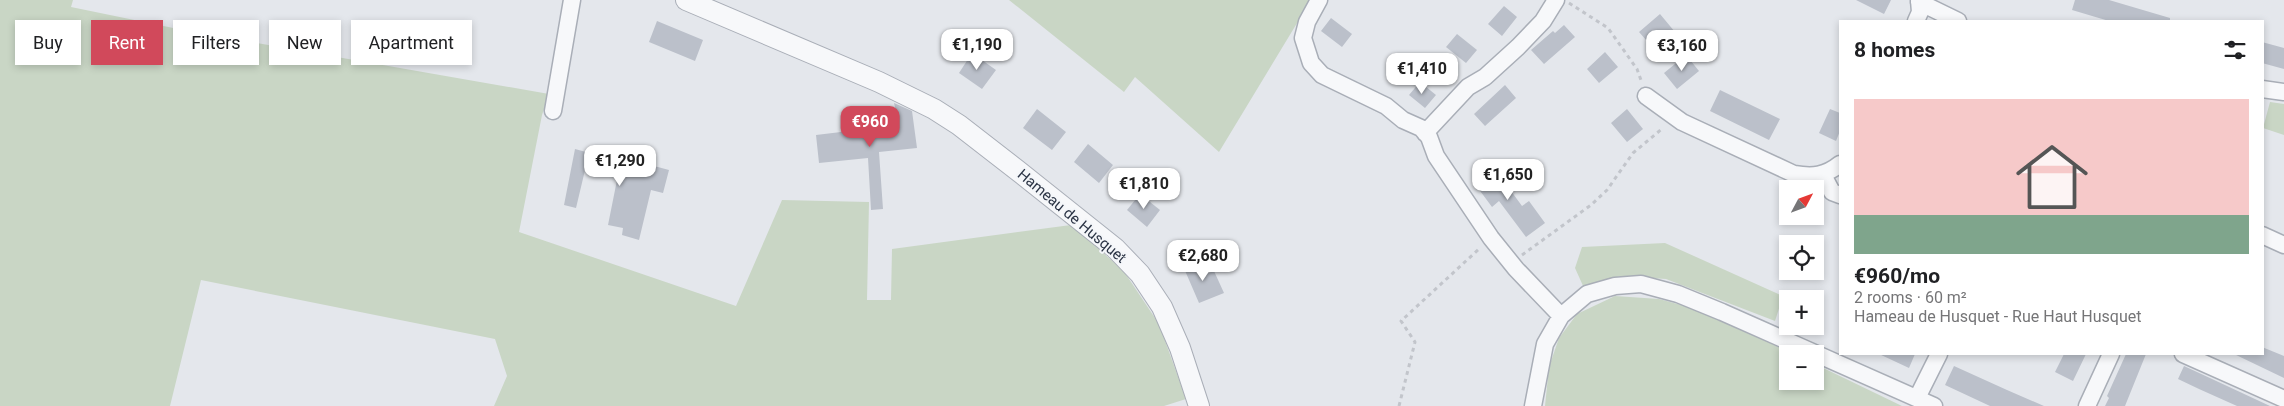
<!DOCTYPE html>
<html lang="en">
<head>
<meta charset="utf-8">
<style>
  body { margin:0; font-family:Roboto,sans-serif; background:#f6f6f6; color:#202124; height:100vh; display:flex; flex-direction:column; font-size:19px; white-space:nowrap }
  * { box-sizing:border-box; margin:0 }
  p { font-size:16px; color:#757577 }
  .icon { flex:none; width:28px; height:28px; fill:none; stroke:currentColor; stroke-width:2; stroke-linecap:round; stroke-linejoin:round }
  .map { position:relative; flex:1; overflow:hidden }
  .sheet { position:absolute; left:1839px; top:20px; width:425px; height:335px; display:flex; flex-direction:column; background:#fff; border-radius:0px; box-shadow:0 2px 8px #0003 }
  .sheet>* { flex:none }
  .top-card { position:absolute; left:15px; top:20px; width:475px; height:45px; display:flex; gap:10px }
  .needle { width:32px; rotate:49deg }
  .tools { position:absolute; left:1779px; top:180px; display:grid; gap:10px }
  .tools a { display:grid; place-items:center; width:45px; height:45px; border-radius:0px; background:#fff; box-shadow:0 2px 8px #0003; font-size:25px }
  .price { position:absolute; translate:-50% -42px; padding:0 11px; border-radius:10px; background:#fff; color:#222; font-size:16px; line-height:32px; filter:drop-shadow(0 1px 2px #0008) }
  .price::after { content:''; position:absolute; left:50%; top:30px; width:15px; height:11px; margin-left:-8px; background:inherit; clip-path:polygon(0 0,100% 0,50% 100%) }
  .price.active { background:#d1495b; color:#fff }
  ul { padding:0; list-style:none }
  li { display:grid; align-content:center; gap:10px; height:265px; padding:0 15px }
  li+li { border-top:1px solid #e0e0e0 }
  li span { display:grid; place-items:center; height:155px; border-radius:0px; color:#555 }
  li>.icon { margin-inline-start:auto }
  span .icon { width:90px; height:90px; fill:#fffc; stroke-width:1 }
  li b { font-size:21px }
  h2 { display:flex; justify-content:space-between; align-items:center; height:60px; padding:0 15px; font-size:21px }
  .tag { padding:0 18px; border-radius:0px; background:#fff; box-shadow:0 2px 8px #0003; font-size:18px; line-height:45px }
  .tag.active { background:#d1495b; color:#fff }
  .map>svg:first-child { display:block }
  .green { fill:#c9d6c5 }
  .building { fill:#bbc0ca }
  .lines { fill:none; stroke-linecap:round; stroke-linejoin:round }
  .minor-casing { stroke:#a9aeb7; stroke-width:19 }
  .tertiary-casing { stroke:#a9aeb7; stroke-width:22 }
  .path { stroke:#c2c5cb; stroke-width:3; stroke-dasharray:4 4; stroke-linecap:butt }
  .minor { stroke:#f7f8fa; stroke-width:16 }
  .tertiary { stroke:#f7f8fa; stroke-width:20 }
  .labels { text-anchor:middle; stroke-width:4; stroke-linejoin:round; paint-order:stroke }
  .street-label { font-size:15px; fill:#2b3445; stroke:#f4f6f9 }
</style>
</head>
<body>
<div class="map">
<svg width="2284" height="406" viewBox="0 0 2284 406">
  <rect width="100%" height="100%" fill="#e4e7ec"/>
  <!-- green -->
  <path class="green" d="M0,0H73L71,7L183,30L549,94L542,115L519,232L736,306L782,200L869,202L867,300H891L892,249L1071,225L1123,270L1159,324L1186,399L1164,406H494L507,376L495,339L201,280L170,406H0Z
    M1009,0H1311L1219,152L1135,77L1124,92Z
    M2270,102L2284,104V135L2263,128Z
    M1665,243L1783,296L1775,321L1666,279L1620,276L1584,288L1575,268L1582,247Z
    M1615,296L1659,299L1707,312L1793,354H1788V381H1815V364L1902,406H1545L1549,367L1559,338L1577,314Z"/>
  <!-- building -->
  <path class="building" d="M1856,0H1891L1884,14Z
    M2075,0H2109L2170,18V21H2109L2072,10Z
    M1504,6L1517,17L1502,36L1488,24Z
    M1660,14L1675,32L1654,49L1639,32Z
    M1331,18L1352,34L1342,47L1321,31Z
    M657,21L703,40L695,61L649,42Z
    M1564,25L1575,37L1544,64L1531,50L1553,31L1555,33Z
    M1457,34L1477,50L1466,63L1446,47Z
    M2262,42L2284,48V69L2262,63Z
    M1605,52L1618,67L1599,83L1587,69Z
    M972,53L996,70L982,89L959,73Z
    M1686,55L1699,71L1677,89L1664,73Z
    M1420,82L1436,95L1425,108L1409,95Z
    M1505,85L1516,98L1485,126L1474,114Z
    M1720,90L1780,119L1769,140L1710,111Z
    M894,103L912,111L917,148L879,152L883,209L871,210L868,158L819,163L816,135L899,125Z
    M1037,109L1066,132L1052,150L1023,128Z
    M1627,109L1643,129L1627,142L1611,123Z
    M1830,109L1840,113V131L1836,141L1819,133Z
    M1088,144L1113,165L1099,183L1074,162Z
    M587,148L669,170L663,193L651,190L639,240L622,235L623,228L608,225L618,175L586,166L576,208L564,205L575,149L586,152Z
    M1492,165L1522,206L1529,201L1545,223L1526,237L1499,201L1492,207L1472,180Z
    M1140,194L1160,210L1147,227L1127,210Z
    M1197,260L1203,275L1214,271L1224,293L1199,303L1183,266Z
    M2262,347L2284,356V378L2234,354H2262Z
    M1879,354H1915L1909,368Z
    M2064,354H2086L2073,381L2055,372Z
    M2126,354H2146L2125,406H2105L2109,398L2107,396Z
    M1954,366L2007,390L2044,406H1990L1945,385Z
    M2184,366L2197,372L2270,406H2237L2199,389L2178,379Z"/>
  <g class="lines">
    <defs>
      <path id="minor" d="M1319,0L1307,22L1303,38L1311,63L1322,75L1386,106L1403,120L1421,128L1429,137L1436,156L1491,238L1516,269L1561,316
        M1919,2L1958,21
        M1916,21L1920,12L1919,0
        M2262,89L2284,92
        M1646,96L1682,122L1794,174C1813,177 1825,176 1840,164
        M553,111L572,0
        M1425,133L1468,87L1485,77L1518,47L1543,21L1556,0
        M1823,175L1832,192L1840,195
        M2262,235L2284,245
        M2183,354L2284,399
        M1917,398L1939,354
        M1533,406L1545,344L1561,316L1587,294L1615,286L1641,284L1678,294L1722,312L1934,406
        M2087,406L2111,354"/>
      <path id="tertiary" d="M686,0L879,82L934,109L959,125L1017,170L1115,248L1140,274L1162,307L1180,348L1199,406"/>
    </defs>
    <!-- minor casing -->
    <use href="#minor" class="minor-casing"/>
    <!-- tertiary casing -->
    <use href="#tertiary" class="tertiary-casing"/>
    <!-- path -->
    <path class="path" d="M1569,3L1608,28L1637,69L1642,83
      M1522,255L1591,205L1607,190L1633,153L1663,128
      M1399,406L1415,342L1401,321L1480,248"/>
    <!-- minor -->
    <use href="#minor" class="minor"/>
    <!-- tertiary -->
    <use href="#tertiary" class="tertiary"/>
  </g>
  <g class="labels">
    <!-- street labels -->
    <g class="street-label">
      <text transform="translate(1072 216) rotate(40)" y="5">Hameau de Husquet</text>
    </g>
  </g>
</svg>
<div class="tools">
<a><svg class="needle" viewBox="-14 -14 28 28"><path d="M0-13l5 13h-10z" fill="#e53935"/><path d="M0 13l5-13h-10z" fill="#757577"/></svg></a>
<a><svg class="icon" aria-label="locate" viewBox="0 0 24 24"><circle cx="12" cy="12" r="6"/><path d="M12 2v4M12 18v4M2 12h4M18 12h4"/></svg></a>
<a>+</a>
<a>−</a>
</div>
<b class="price" style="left:977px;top:71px">€1,190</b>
<b class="price" style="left:1682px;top:72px">€3,160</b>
<b class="price" style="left:1422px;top:95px">€1,410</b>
<b class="price active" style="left:870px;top:148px">€960</b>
<b class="price" style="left:620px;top:187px">€1,290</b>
<b class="price" style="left:1508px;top:201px">€1,650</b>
<b class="price" style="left:1144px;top:210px">€1,810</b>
<b class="price" style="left:1203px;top:282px">€2,680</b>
<div class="top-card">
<a class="tag">Buy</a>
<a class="tag active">Rent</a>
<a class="tag">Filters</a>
<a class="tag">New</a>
<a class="tag">Apartment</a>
</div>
<section class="sheet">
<h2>8 homes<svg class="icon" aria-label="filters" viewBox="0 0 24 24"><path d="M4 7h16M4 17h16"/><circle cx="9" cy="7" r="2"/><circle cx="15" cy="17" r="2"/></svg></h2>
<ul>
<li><span style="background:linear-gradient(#f6c9c9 75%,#7fa58c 0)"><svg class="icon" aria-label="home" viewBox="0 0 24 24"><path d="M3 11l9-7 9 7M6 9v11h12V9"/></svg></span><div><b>€960/mo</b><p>2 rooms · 60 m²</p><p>Hameau de Husquet - Rue Haut Husquet</p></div></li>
</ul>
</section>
</div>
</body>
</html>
